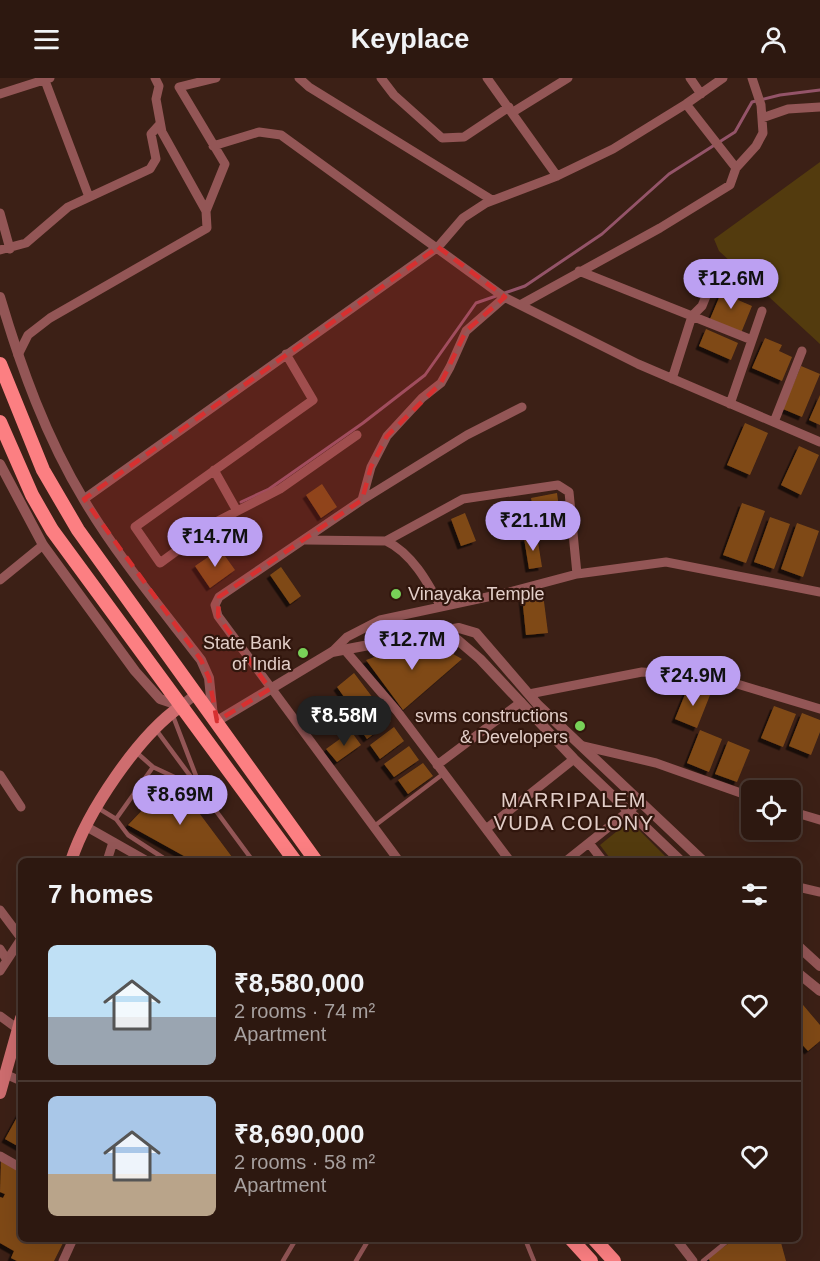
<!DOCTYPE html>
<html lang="en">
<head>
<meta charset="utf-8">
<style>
  body { margin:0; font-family:Arial,sans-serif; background:#39251e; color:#f1f3f6; height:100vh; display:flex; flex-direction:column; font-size:22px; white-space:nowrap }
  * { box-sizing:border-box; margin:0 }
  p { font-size:20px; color:#a7a09f }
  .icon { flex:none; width:33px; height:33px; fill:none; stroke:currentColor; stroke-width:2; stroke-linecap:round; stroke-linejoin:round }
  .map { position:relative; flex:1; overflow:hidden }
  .panel { position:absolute; left:18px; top:780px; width:783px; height:384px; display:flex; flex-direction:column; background:#2d1810; border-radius:9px; box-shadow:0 6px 24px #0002,0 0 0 2px #483730 }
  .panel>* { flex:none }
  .controls { position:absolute; left:741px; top:702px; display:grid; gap:12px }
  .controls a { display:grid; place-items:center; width:60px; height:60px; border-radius:9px; background:#2d1810; box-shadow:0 6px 24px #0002,0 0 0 2px #483730; font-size:30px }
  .price { position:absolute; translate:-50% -51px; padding:0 14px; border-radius:21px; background:#bca0f2; color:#111; font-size:20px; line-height:39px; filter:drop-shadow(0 2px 3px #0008) }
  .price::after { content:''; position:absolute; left:50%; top:36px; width:18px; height:14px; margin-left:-9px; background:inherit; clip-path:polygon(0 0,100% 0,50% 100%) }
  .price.selected { background:#222; color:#fff }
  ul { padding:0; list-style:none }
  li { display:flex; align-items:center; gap:18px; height:150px; padding:0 30px }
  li+li { border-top:2px solid #483730 }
  li span { display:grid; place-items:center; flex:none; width:168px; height:120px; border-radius:9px; color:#555 }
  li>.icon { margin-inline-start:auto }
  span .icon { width:72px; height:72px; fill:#fffc; stroke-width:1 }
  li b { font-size:26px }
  h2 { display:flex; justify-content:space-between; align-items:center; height:72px; padding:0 30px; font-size:26px }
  header { display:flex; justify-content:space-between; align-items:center; height:78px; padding:0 30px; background:#2d1810; font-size:27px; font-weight:700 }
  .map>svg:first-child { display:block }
  .green { fill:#533b0e }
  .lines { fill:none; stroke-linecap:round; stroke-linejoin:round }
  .stream { stroke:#945469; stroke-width:3 }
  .building { fill:#7f4a17; filter:url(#shadow) }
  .service { stroke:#935656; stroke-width:4.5 }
  .minor { stroke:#935656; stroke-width:9 }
  .tertiary { stroke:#935656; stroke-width:10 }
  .secondary { stroke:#ce6d6f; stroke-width:12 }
  .primary { stroke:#fc7f82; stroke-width:14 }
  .marked { fill:#d73030; fill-opacity:0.2; stroke:#d73030; stroke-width:4.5; stroke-dasharray:12 8; stroke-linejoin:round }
  .poi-dot { fill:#78d158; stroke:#31160d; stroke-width:2 }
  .labels { text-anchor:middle; stroke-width:4.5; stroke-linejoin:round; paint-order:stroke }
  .poi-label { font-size:18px; fill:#e2cec8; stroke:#31160d; text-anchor:end }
  .neighbourhood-label { font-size:20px; letter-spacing:1.5px; fill:#e2cec8; stroke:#31160d }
</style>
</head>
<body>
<header><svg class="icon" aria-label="menu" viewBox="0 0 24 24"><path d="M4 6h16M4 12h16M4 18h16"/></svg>Keyplace<svg class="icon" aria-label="person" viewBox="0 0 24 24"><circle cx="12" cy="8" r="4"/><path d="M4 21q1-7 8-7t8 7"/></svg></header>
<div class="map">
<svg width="820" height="1183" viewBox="0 0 820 1183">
  <defs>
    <filter id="shadow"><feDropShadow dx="-3.5" dy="3.5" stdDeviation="0" flood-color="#0009"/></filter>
  </defs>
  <rect width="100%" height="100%" fill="#3c2016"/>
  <!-- green -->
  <path class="green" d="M820,84V266L719,173L714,161Z
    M627,745H632L670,783H612L600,767Z"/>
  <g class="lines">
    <!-- stream -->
    <path class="stream" d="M241,424L269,411L363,345L425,297L476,225L525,208L602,156L669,96L735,54L752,24L780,17L820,12"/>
  </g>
  <!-- building -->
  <path class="building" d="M724,208L741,216L738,222L752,228L741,255L710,241Z
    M706,251L738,265L731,282L699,268Z
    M765,260L782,267L779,273L792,279L782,303L752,290Z
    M801,288L820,296L802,339L783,331Z
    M820,317V347L809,342Z
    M745,345L768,355L750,397L727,387Z
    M799,368L819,377L801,417L781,407Z
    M322,406L337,429L321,440L306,417Z
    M557,415L561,445L537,450L531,420Z
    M742,425L765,433L746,485L723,477Z
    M465,435L476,463L461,468L451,441Z
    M770,439L790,446L774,491L754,484Z
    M797,445L819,453L803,499L781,491Z
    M537,458L542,489L529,491L524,460Z
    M220,471L235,492L210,510L195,488Z
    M281,489L301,518L290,526L270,497Z
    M543,516L548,555L526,557L522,518Z
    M430,569L446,572L462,581L403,632L366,582L400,570Z
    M354,595L376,624L352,642L341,627L347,623L337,609Z
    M688,609L710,617L697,650L675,641Z
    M774,628L796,636L783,669L761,660Z
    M381,629L391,643L367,661L357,647Z
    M802,635L820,642V654L811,677L789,668Z
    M394,649L404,663L380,681L370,667Z
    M700,652L722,661L709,694L687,685Z
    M351,653L361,667L337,684L326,671Z
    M728,663L750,672L737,704L715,696Z
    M409,668L419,682L394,699L384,686Z
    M423,685L433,698L408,716L398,702Z
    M173,700L235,783H193L128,747Z
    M798,921L820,947V963L808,973L798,962Z
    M21,1032V1070L5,1061Z
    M1,1083L21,1094V1161H65L54,1183H17L11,1180L14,1173L0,1165V1119L3,1120L5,1116L0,1114Z
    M735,1161H780L786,1183H710L708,1180Z"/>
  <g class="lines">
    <!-- service -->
    <path class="service" d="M173,638L198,703
      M157,653L253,783
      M153,689L198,710
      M98,730L116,741L128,757L168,783
      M116,741L153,689L136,674
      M373,749L443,696
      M525,1161L534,1183
      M283,1183L296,1161
      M356,1183L369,1161
      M703,1183L730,1161"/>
    <!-- minor -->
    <path class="minor" d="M44,0L89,119
      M155,0L159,8L156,21L162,54L206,133
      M299,0L309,9L492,122
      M381,0L394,17L442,60L464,59L509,29
      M487,0L557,98
      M690,0L701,16
      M0,16L50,0
      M686,26L736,90
      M513,34L568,0
      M762,40L788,31L820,29
      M213,68L259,54L281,57L504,219L638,286L820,364
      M0,135L10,171
      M0,172L26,165L68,129L150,91L156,81L151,56L160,46
      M579,193L752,262
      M520,227L660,150L730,107L736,90L756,68L763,55L761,27L752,0
      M286,276L313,322L135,449L160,485L216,444L280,411L357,357
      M18,277L28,257L50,240L207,150L206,133L225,86L179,9L216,0
      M672,301L692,238L702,228L713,201
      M730,326L762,233
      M774,344L802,273
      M214,392L237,433
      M84,421L438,169L463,140L486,125L557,98L613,71L686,26L723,0
      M362,422L467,357L522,329
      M306,462L386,463C412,475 428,505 441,529
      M386,463L463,421L558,407L569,414L577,496
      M0,502L43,467
      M344,571L397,633L510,783
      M332,574L347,559L380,542L506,515L577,496L666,484L820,514
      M529,616L642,594L714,599L820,631
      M583,668L656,685L752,719
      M437,687L521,624
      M0,697L21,729
      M790,733L820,742
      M87,749L147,783
      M486,751L574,681
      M589,765L603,783
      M107,783L113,764
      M399,783L218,538L215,527L219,519L362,422L371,389L387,358L422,320L441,305L450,289L466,253L505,219
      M566,783L640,724
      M798,809L820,814
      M0,832L21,860
      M0,871L7,882
      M0,893L21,861
      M0,938L18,951
      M5,996L21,1003
      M0,1078L21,1090
      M676,1161L693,1183
      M63,1183L73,1161"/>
    <!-- tertiary -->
    <path class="tertiary" d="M0,219C21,290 46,359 84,422C118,479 161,530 201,582L209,600L213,639
      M0,386L43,467L135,593L160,621L181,628L196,616
      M447,553L480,581L574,681L681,783
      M217,643L332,574L459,550L476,555L538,627L703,783
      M798,868L820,888
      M798,895L820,913"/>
    <!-- secondary -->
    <path class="secondary" d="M71,783C87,734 138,658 181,628
      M0,1015L21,940"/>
    <!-- primary -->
    <path class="primary" d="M0,286L43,392L78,452L316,783
      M0,344L32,417L52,452L295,783
      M571,1161L591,1183
      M594,1161L614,1183"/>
  </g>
  <!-- marked area -->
  <path class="marked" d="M438,169L505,219L466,253L441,305L387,358L371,389L362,422L219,519L218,538L270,611L217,643L209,600L201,582L84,421Z"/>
  <!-- markers -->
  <g class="poi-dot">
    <circle cx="396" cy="516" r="6"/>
    <circle cx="303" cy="575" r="6"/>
    <circle cx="580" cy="648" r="6"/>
  </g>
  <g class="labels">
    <!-- poi labels -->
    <g class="poi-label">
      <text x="408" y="522" text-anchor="start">Vinayaka Temple</text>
      <text x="291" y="571">State Bank<tspan x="291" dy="21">of India</tspan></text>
      <text x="568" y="644">svms constructions<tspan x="568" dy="21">&amp; Developers</tspan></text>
    </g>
    <!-- neighbourhood labels -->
    <g class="neighbourhood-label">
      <text x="574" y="729">MARRIPALEM<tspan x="574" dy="23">VUDA COLONY</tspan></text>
    </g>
  </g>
</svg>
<div class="controls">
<a><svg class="icon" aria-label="locate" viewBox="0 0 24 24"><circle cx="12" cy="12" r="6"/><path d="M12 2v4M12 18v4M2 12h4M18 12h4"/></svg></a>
</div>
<b class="price" style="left:731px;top:232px">₹12.6M</b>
<b class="price" style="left:533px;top:474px">₹21.1M</b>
<b class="price" style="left:215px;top:490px">₹14.7M</b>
<b class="price" style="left:412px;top:593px">₹12.7M</b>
<b class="price" style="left:693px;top:629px">₹24.9M</b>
<b class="price selected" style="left:344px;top:669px">₹8.58M</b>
<b class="price" style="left:180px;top:748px">₹8.69M</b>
<section class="panel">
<h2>7 homes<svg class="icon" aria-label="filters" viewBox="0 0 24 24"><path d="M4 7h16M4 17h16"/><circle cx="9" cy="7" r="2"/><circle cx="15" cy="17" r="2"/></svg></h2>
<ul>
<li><span style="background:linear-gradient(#bfe0f5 60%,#9aa5b1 0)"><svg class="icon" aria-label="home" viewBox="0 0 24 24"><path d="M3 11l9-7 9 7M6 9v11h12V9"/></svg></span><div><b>₹8,580,000</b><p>2 rooms · 74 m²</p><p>Apartment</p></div><svg class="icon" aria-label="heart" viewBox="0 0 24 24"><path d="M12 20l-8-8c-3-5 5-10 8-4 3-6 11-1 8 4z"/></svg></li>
<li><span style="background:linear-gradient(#a9c7e8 65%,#b9a48a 0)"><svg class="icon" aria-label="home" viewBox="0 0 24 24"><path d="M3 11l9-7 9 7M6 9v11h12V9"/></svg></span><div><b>₹8,690,000</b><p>2 rooms · 58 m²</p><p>Apartment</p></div><svg class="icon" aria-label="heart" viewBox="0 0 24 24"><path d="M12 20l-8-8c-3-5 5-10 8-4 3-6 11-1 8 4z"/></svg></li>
</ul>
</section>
</div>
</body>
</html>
